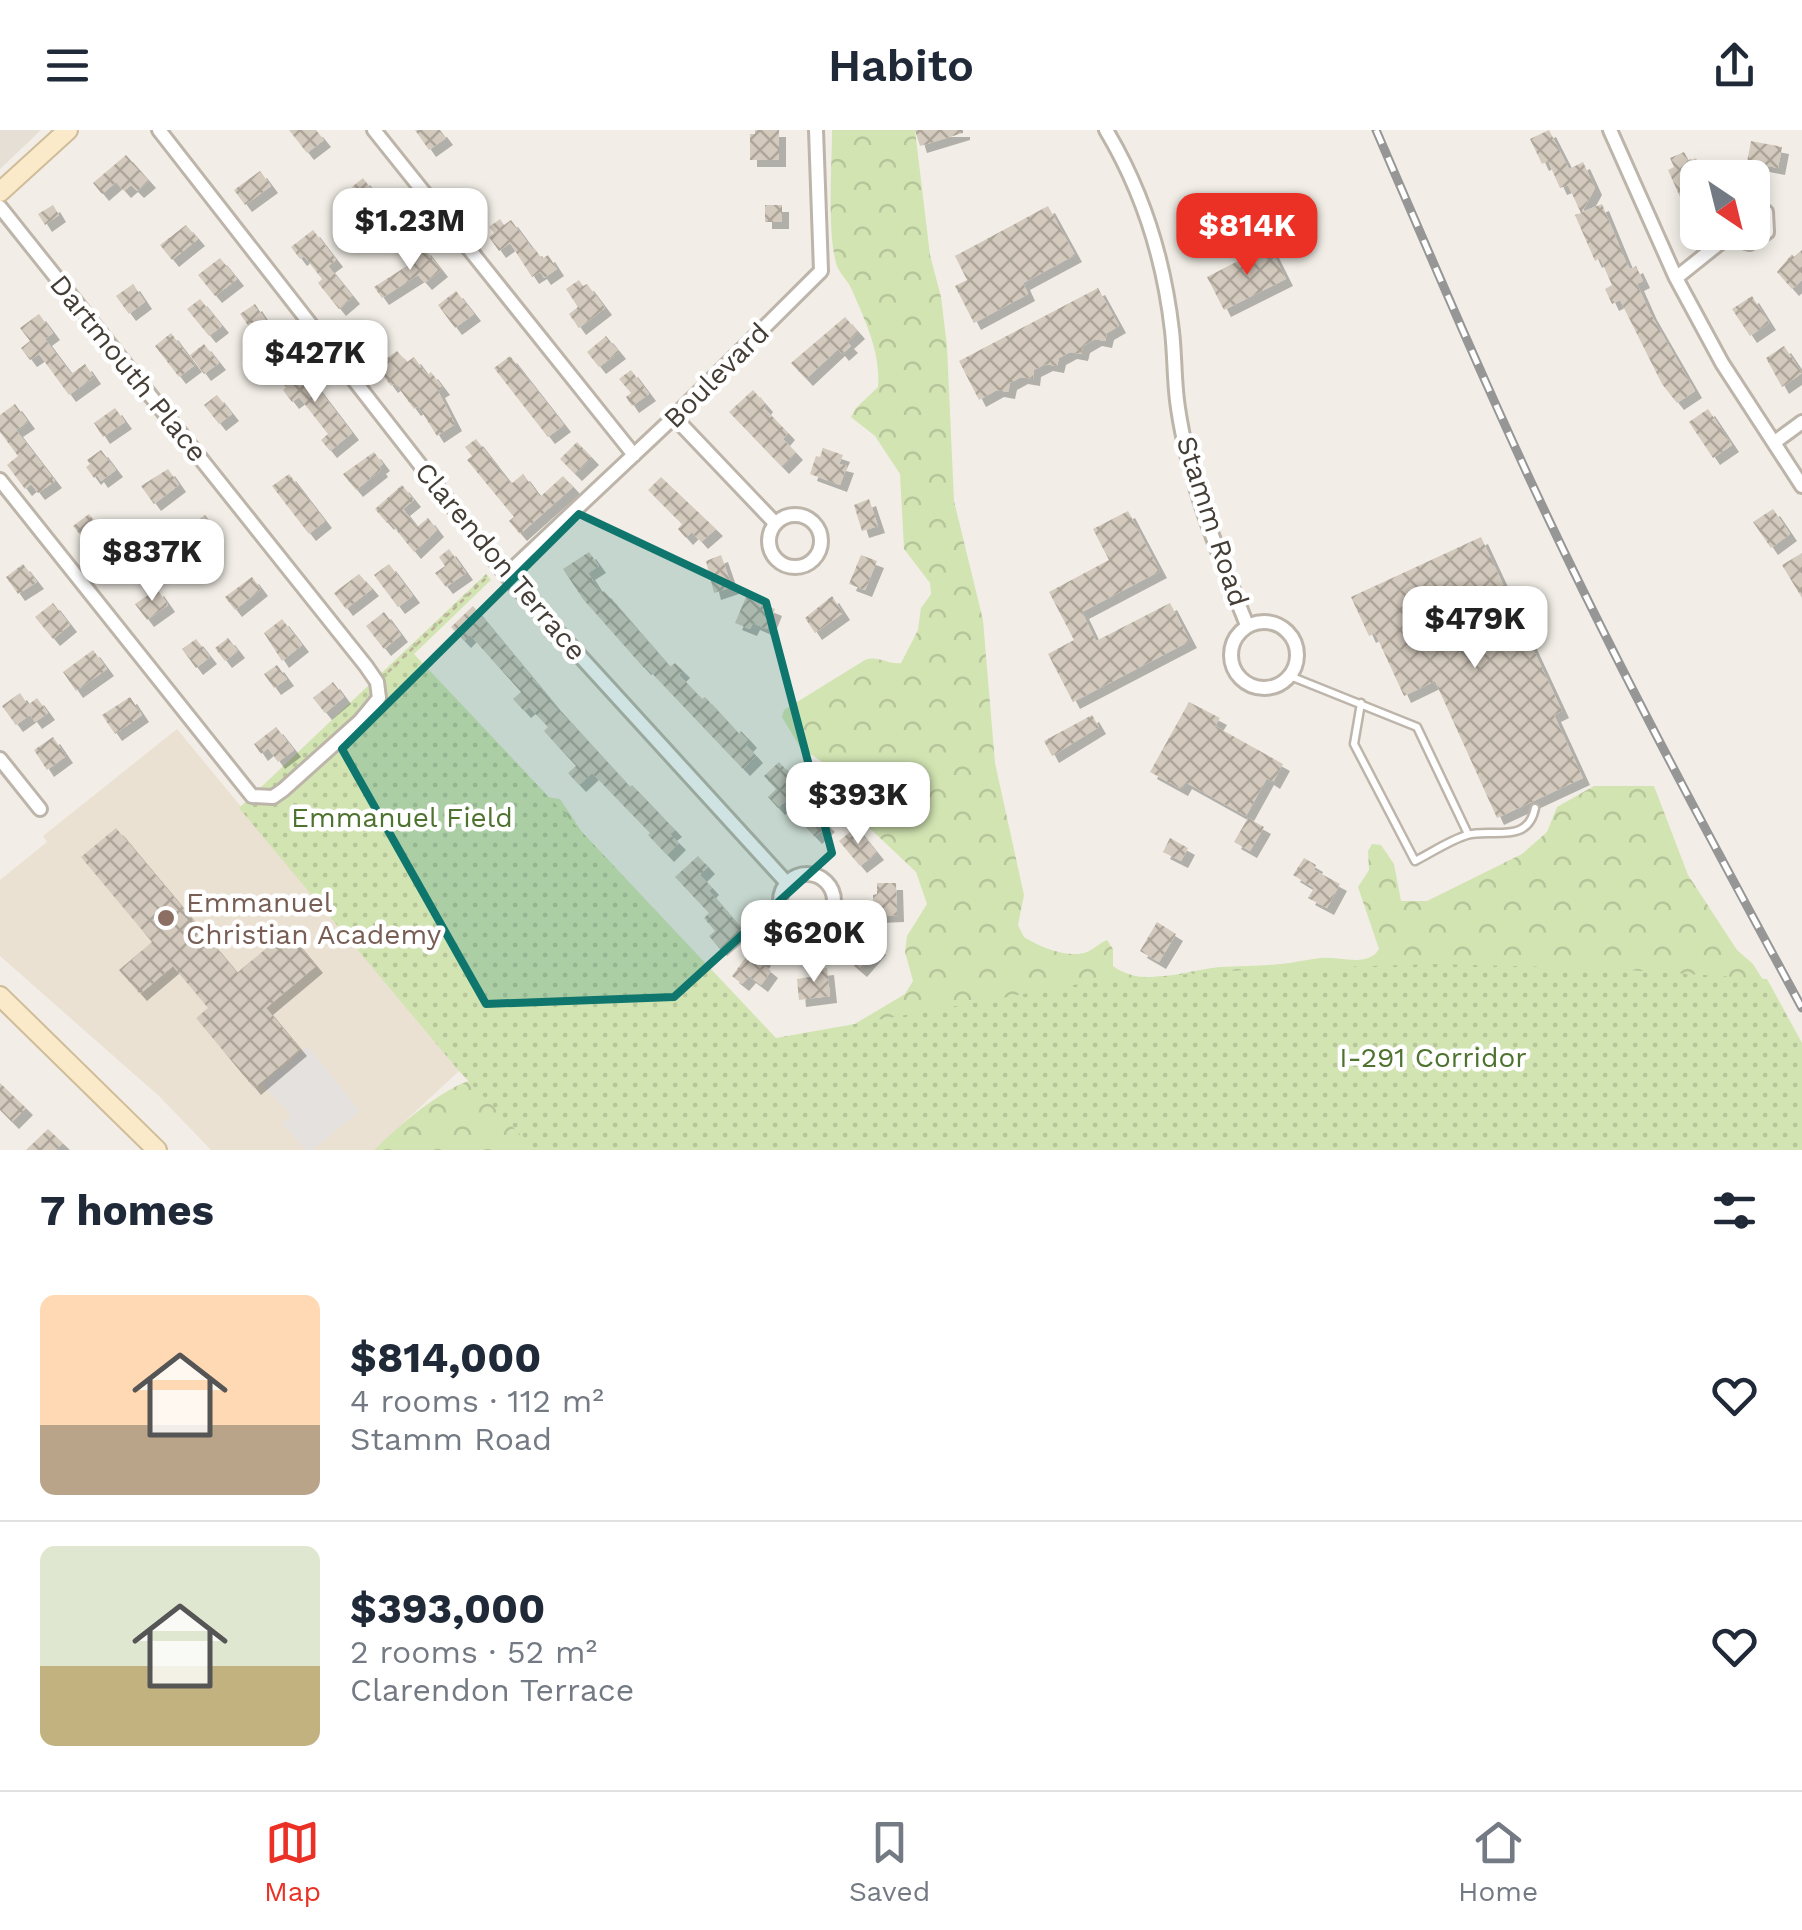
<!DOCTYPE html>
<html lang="en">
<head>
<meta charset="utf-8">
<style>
  body { margin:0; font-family:"Work Sans",sans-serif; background:#f2f2f3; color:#1f2937; height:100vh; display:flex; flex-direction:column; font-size:38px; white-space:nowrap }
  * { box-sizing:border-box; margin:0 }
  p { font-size:32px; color:#747a83 }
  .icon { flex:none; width:55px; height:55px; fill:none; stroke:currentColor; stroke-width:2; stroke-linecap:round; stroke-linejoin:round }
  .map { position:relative; height:1020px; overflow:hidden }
  .sheet { display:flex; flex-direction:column; background:#fff; flex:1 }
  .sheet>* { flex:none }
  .needle { width:65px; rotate:145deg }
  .buttons { position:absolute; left:1680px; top:30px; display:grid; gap:20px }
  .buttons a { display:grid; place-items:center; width:90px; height:90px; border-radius:15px; background:#fff; box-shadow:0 5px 15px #0003; font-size:50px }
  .price { position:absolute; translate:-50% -85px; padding:0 22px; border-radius:20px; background:#fff; color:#222; font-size:32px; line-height:65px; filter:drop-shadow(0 2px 5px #0008) }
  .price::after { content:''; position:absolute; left:50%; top:60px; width:30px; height:22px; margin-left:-15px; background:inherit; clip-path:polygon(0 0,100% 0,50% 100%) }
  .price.active { background:#eb3125; color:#fff }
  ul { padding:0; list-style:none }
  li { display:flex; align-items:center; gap:30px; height:250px; padding:0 40px }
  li+li { border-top:2px solid #e0e1e3 }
  li span { display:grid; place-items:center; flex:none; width:280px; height:200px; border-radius:15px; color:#555 }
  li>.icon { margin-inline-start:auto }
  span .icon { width:120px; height:120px; fill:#fffc; stroke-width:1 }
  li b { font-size:42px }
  h2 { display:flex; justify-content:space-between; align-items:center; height:120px; padding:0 40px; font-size:42px }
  header { display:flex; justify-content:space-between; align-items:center; height:130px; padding:0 40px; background:#fff; font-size:45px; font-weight:600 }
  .tabs { display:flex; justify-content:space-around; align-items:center; height:140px; border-top:2px solid #e0e1e3; background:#fff; font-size:28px; color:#747a83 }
  .tabs a { display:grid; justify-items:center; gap:5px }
  .tabs .active { color:#eb3125 }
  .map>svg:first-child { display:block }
  .residential { fill:#e6dfd5 }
  .education { fill:#eae1d2 }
  .forest { fill:url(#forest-crowns) }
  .park { fill:url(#park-dots) }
  .parking { fill:#e4e1df }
  .building { fill:url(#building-cross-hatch); filter:url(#shadow) }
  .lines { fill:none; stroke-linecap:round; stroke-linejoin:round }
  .service-casing { stroke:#bdb5aa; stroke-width:11 }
  .minor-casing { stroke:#bdb5aa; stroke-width:18 }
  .secondary-casing { stroke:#cfbc99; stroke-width:22 }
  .path { stroke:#beaf9c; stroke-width:2.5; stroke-dasharray:5 5; stroke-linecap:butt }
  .service { stroke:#fff; stroke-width:6 }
  .minor { stroke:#fff; stroke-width:12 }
  .secondary { stroke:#fbeac9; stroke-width:18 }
  .rail-casing { stroke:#969696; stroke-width:9 }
  .rail { stroke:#fff; stroke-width:5; stroke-dasharray:15; stroke-linecap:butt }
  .marked { fill:#0f766e; fill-opacity:0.2; stroke:#0f766e; stroke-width:8; stroke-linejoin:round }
  .education-dot { fill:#8d6e63; stroke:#fff; stroke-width:4 }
  .labels { text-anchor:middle; stroke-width:9; stroke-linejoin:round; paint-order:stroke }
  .street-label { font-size:28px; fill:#453e36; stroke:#fff }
  .park-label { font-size:28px; fill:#4e732e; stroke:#fff }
  .education-label { font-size:28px; fill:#785e54; stroke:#fff; text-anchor:start }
</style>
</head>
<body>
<header><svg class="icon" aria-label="menu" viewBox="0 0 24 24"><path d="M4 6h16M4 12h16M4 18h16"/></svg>Habito<svg class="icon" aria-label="share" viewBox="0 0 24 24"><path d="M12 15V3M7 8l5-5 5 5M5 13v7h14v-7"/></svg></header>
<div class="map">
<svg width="1802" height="1020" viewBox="0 0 1802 1020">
  <defs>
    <pattern id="forest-crowns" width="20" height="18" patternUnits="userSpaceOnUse" patternTransform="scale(2.5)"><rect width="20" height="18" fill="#d2e4b2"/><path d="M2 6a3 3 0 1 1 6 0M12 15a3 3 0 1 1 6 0" fill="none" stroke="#b6c59a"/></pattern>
    <pattern id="park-dots" width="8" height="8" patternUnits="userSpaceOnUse" patternTransform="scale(2.5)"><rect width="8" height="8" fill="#d2e4b2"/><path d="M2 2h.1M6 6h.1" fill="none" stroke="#b6c59a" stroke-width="1.8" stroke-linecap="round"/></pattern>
    <pattern id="building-cross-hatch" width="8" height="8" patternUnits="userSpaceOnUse" patternTransform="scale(2.5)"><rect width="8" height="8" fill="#d3c9bd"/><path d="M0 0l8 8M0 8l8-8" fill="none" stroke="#ada59a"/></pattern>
    <filter id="shadow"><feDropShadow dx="7" dy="7" stdDeviation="0" flood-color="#0004"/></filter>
  </defs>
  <rect width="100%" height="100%" fill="#f2eee7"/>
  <!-- residential -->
  <path class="residential" d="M0,0H41L0,39Z"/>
  <!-- education -->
  <path class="education" d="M177,599L459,941L374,1020H211L160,967L0,826V750L47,712L43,706Z"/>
  <!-- forest -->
  <path class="forest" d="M832,0H915L930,125L941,167L947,216L954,371L983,490L995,633L1024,765L1018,795L1024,807C1040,817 1068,829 1087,822C1094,819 1101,812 1107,810L1113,819V836C1144,859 1185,840 1220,837C1243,836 1266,836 1290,833C1300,831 1311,829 1321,828C1339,826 1368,838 1379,819L1358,757L1369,740L1368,721L1372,714L1381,715L1394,734L1401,771H1427L1522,724L1547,702L1557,677L1594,656H1654L1688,745L1737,820L1753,834L1768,858L1802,1020H374C400,995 442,957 478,948L540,666L560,669L582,702L776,910L848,898L905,864L913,851L905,822L907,806L927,774L916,742L859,688L840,644L800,617L782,587L784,580L865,530C878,525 887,535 901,533L918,500L921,478L931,464L930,453L904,419L900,344L875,306L851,287L856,278L878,257C881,223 865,190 852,160C848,150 839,144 836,133C827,98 832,38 832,0Z"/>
  <!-- park -->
  <path class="park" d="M486,444L491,450L414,524L776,908L1096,851L1245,840L1433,834L1595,838L1767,849L1802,913V1020H535L459,941L239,678Z"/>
  <!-- parking -->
  <path class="parking" d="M308,916L360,981L312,1020H306L282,993L291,985L262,954Z"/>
  <!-- building -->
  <path class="building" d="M289,0H316L324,10L307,23Z
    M415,0H440L446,8L429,20Z
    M755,0H779V30H750V4H755Z
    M915,0H963V3L920,16Z
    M1549,0L1569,39L1583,32L1595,58L1582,82L1602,74L1626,132L1630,139L1636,136L1643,151L1637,154L1650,183L1695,261L1677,273L1662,254L1620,170L1612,174L1605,159L1612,155L1600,128L1595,131L1575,85L1581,83L1568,55L1560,58L1548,31L1542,34L1530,9Z
    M1751,11L1782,17L1778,38L1747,32Z
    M1684,22L1689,31L1696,28L1705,48H1698V61L1681,69L1668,40L1674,37L1670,28Z
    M126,25L149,51L137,61L131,55L124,61L116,52L102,64L93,53Z
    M260,41L271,56L245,75L234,60Z
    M363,48L390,84L394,82L408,100L390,114L367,85L361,80L353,86L344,75L358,65L352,57Z
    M53,75L59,85L45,95L38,84Z
    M765,75H782V92H765Z
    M1048,76L1075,125L1023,153L1028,164L974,193L955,156L967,150L955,126Z
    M500,89L504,95L511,90L533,120L535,119L542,129L548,125L557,139L544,148L540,142L532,147L510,113L499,121L489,107L494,103L489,97Z
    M186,95L198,109L172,130L160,115Z
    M313,100L336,130L328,136L353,167L339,179L318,153L322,149L304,126L300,129L291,117Z
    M1269,115L1286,149L1224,180L1207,147Z
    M424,118L441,140L425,153L418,145L382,168L374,157L410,134L407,130Z
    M1802,120V150L1792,159L1777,142L1792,124L1794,127Z
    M220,128L237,149L215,166L198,145Z
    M579,150L583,156L587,154L605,178L579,198L569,184L578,177L566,159Z
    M133,154L145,172L129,184L116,166Z
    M1098,158L1119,196L1107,203L1105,211L1095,209L1083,216L1081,224L1070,222L1059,228L1057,236L1046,234L1034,240L1033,249L1021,247L1010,253L1008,262L997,260L979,270L959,231Z
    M456,161L474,184L455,198L438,175Z
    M1752,166L1769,193L1750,206L1732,179Z
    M200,169L222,196L209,206L187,179Z
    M255,174L276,206L262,215L240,184Z
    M39,184L53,203L45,209L71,244L85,234L94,247L69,265L39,224L30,230L21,218L30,211L20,198Z
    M845,187L858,202L847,212L851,216L842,224L838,219L806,249L791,233Z
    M171,203L195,235L179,247L155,216Z
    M606,206L619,222L599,237L587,222Z
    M204,214L219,233L204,244L190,225Z
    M1784,216L1802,243L1782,257L1766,228Z
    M397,221L407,232L414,227L427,245L431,242L443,258L438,261L455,294L437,306L418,276L414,279L395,253L391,256L376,236Z
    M510,226L564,295L548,307L494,238Z
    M298,232L352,303L330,321L321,310L328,304L299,267L292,272L283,260L286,257L278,248Z
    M631,240L649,264L632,276L626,267L631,263L619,249Z
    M753,260L766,275L764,278L788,303L783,309L796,323L782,337L729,282Z
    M217,265L232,284L219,294L204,275Z
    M15,274L28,292L16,300L55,351L38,363L31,354L25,359L7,335L18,326L0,302V285Z
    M115,278L125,292L103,307L94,293Z
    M1708,279L1732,315L1713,328L1689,292Z
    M476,309L511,354L523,344L540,367L563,346L573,357L520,404L509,391L514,387L467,330L472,326L465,317Z
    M577,312L592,328L575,344L560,329Z
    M823,318L843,325L839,334L847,336L840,355L810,344L816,326L820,327Z
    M101,320L116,340L101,351L97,345L94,348L86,337L90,334L87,330Z
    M374,322L383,334L379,337L381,340L356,360L343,344Z
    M168,339L179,355L154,374L141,356Z
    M289,344L325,391L309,404L272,356Z
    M661,347L716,399L701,412L692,402L686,408L678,399L682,394L648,360Z
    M402,355L414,370L403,379L417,397L428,388L437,400L414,422L389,391L387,393L375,379Z
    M869,369L878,396L862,401L854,375Z
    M1773,379L1790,404L1771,418L1753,392Z
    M1128,381L1160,441L1082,482L1096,511L1170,473L1190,511L1073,572L1048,524L1074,510L1049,462L1109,430L1093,399Z
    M89,384L116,419L130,408L155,440L140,451L127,434L113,446L73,396Z
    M205,385L217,401L210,406L216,415L200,426L182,401Z
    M1481,407L1562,581L1554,585L1583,648L1497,688L1435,551L1404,566L1375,503L1369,506L1351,467Z
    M449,419L466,443L446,457L435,443L445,436L439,427Z
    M589,422L599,436L588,443L601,463L604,461L670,537L675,533L683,541L679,545L702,569L705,567L739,604L741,601L750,611L746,615L756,626L743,639L646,537L644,538L583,469L563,439Z
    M1802,423V468L1782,435Z
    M721,425L732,457L714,463L706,431Z
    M861,425L877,431L865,460L849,454Z
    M23,434L37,452L18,464L6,447Z
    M389,434L413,466L398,477L374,445Z
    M359,444L372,459L346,479L334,463Z
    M252,447L261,459L235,480L225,467Z
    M157,459L168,475L147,490L135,474Z
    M832,466L843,483L815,503L805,488Z
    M746,467L775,479L767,499L753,493L750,499L735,493Z
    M53,473L70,495L53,509L35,487Z
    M473,476L554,574L630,657L632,655L675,700L670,704L679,713L667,725L648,705L650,703L592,643L579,655L568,643L576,636L544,601L548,597L529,577L524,581L513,569L521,562L470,505L464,511L451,497Z
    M384,482L401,505L384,519L366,496Z
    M282,489L302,515L282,531L264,503Z
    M228,508L238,521L225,531L215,518Z
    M196,509L210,527L196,538L182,519Z
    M93,520L107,539L76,561L63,542Z
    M277,535L287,549L274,558L264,544Z
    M333,552L344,567L325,583L313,568Z
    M20,563L28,575L37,568L48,583L35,592L30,585L16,595L2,576Z
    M130,567L142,585L115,604L102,585Z
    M1189,572L1220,588L1215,596L1283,634L1273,652L1267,648L1246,686L1185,652L1181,659L1150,642Z
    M1092,585L1099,597L1052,626L1044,611Z
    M276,597L294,620L278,632L268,618L261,624L254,614Z
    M53,607L66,626L47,640L34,620Z
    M779,632L823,680L818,685L828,695L815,707L783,673L778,678L768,667L776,659L764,646Z
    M1248,688L1264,697L1250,721L1234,712Z
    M856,697L877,723L860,736L839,711Z
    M116,698L237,843L287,801L316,836L266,878L300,919L254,958L196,888L208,878L173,836L140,864L119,840L152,812L81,727Z
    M1170,708L1188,718L1181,731L1163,722Z
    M698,726L708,737L700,745L712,758L709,761L740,797V802L720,819L709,806L715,801L704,788L709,783L675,747Z
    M1304,728L1316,735L1314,740L1340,754L1327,778L1308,768L1314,758L1293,745Z
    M877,753H896L897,785L874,786L873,765L877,764Z
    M1157,792L1176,804L1159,832L1140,821Z
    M866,806L879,818L860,840L847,829Z
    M752,819L764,829L761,833L771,841L761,855L749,846L742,854L732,846Z
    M827,838L830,866L799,870L797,849L810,847L809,840Z
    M0,953L26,978L12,992L0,980Z
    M48,999L63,1013L56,1020H26Z"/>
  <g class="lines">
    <defs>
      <path id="service" d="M1290,546L1417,597L1468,704
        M1361,573L1354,614L1415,731C1431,723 1450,710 1467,705C1491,698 1528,715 1535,678"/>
      <path id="minor" d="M159,0L506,445L786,752
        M374,0L634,325
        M1106,0C1143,62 1164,130 1172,201C1175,227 1174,253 1178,278C1189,353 1219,425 1247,495
        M1610,0L1676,148L1722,233L1802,356
        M0,77L366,536L377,552L379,568L360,591L283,660L273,667L252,666L0,350
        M1730,102L1736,109L1750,113L1767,102L1766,82L1752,72
        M1676,148L1731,104
        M674,287L775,393
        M1775,312L1802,292
        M769 411a26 26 0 1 1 52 0a26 26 0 1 1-52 0Z
        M506,445L674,287L821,141L816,0
        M1231 525a33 33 0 1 1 66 0a33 33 0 1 1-66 0Z
        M0,629L40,679
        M780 771a27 27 0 1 1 54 0a27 27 0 1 1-54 0Z"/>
      <path id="secondary" d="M0,62L68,0
        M0,866L157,1020"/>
    </defs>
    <!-- service casing -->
    <use href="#service" class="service-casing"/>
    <!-- minor casing -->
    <use href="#minor" class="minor-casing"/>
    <!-- secondary casing -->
    <use href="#secondary" class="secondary-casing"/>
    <!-- path -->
    <path class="path" d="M388,542L487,447"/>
    <!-- service -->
    <use href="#service" class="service"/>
    <!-- minor -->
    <use href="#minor" class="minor"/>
    <!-- secondary -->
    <use href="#secondary" class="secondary"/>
    <defs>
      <path id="rail" d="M1376,0C1440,148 1503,297 1574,442C1646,590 1724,734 1802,878"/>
    </defs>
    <!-- rail casing -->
    <use href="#rail" class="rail-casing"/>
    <!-- rail -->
    <use href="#rail" class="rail"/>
  </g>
  <!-- marked area -->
  <path class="marked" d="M579,384L766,472L832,723L674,867L486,874L342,619Z"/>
  <!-- markers -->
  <circle class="education-dot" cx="166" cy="788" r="10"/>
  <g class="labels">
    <!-- street labels -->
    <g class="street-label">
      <text transform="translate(129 238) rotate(51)" y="10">Dartmouth Place</text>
      <text transform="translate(716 245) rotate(-45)" y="10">Boulevard</text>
      <text transform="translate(1213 391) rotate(72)" y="10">Stamm Road</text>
      <text transform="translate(501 431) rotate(50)" y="10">Clarendon Terrace</text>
    </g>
    <!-- park labels -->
    <g class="park-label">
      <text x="402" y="697">Emmanuel Field</text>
      <text x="1433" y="937">I-291 Corridor</text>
    </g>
    <!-- education labels -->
    <g class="education-label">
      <text x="186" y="782">Emmanuel<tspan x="186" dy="32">Christian Academy</tspan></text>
    </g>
  </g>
</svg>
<div class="buttons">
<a><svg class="needle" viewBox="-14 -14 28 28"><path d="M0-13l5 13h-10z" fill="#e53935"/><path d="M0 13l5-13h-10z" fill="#747a83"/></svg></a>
</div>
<b class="price" style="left:410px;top:143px">$1.23M</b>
<b class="price active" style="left:1247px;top:148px">$814K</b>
<b class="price" style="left:315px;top:275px">$427K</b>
<b class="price" style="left:152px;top:474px">$837K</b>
<b class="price" style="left:1475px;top:541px">$479K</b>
<b class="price" style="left:858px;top:717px">$393K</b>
<b class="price" style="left:814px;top:855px">$620K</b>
</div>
<section class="sheet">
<h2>7 homes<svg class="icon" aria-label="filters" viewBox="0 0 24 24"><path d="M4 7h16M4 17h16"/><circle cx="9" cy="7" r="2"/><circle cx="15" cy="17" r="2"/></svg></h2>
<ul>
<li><span style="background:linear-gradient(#ffd9b3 65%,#b9a48a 0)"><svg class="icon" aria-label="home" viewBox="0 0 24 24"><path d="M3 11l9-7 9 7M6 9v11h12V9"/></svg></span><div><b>$814,000</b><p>4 rooms · 112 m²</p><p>Stamm Road</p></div><svg class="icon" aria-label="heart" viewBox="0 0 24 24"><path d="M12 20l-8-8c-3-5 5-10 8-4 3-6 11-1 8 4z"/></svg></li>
<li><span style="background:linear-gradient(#dfe7d0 60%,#c2b280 0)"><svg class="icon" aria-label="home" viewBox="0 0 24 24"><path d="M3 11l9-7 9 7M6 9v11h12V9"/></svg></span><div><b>$393,000</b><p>2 rooms · 52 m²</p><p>Clarendon Terrace</p></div><svg class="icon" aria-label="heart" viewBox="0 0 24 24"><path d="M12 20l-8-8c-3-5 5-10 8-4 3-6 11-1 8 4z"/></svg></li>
</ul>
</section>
<nav class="tabs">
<a class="active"><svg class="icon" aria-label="map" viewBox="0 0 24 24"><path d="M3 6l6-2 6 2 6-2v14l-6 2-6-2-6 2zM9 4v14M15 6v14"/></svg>Map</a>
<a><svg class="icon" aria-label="saved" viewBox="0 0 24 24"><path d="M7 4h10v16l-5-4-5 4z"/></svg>Saved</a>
<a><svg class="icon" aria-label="home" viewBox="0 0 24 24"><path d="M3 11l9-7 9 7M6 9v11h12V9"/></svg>Home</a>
</nav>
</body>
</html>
